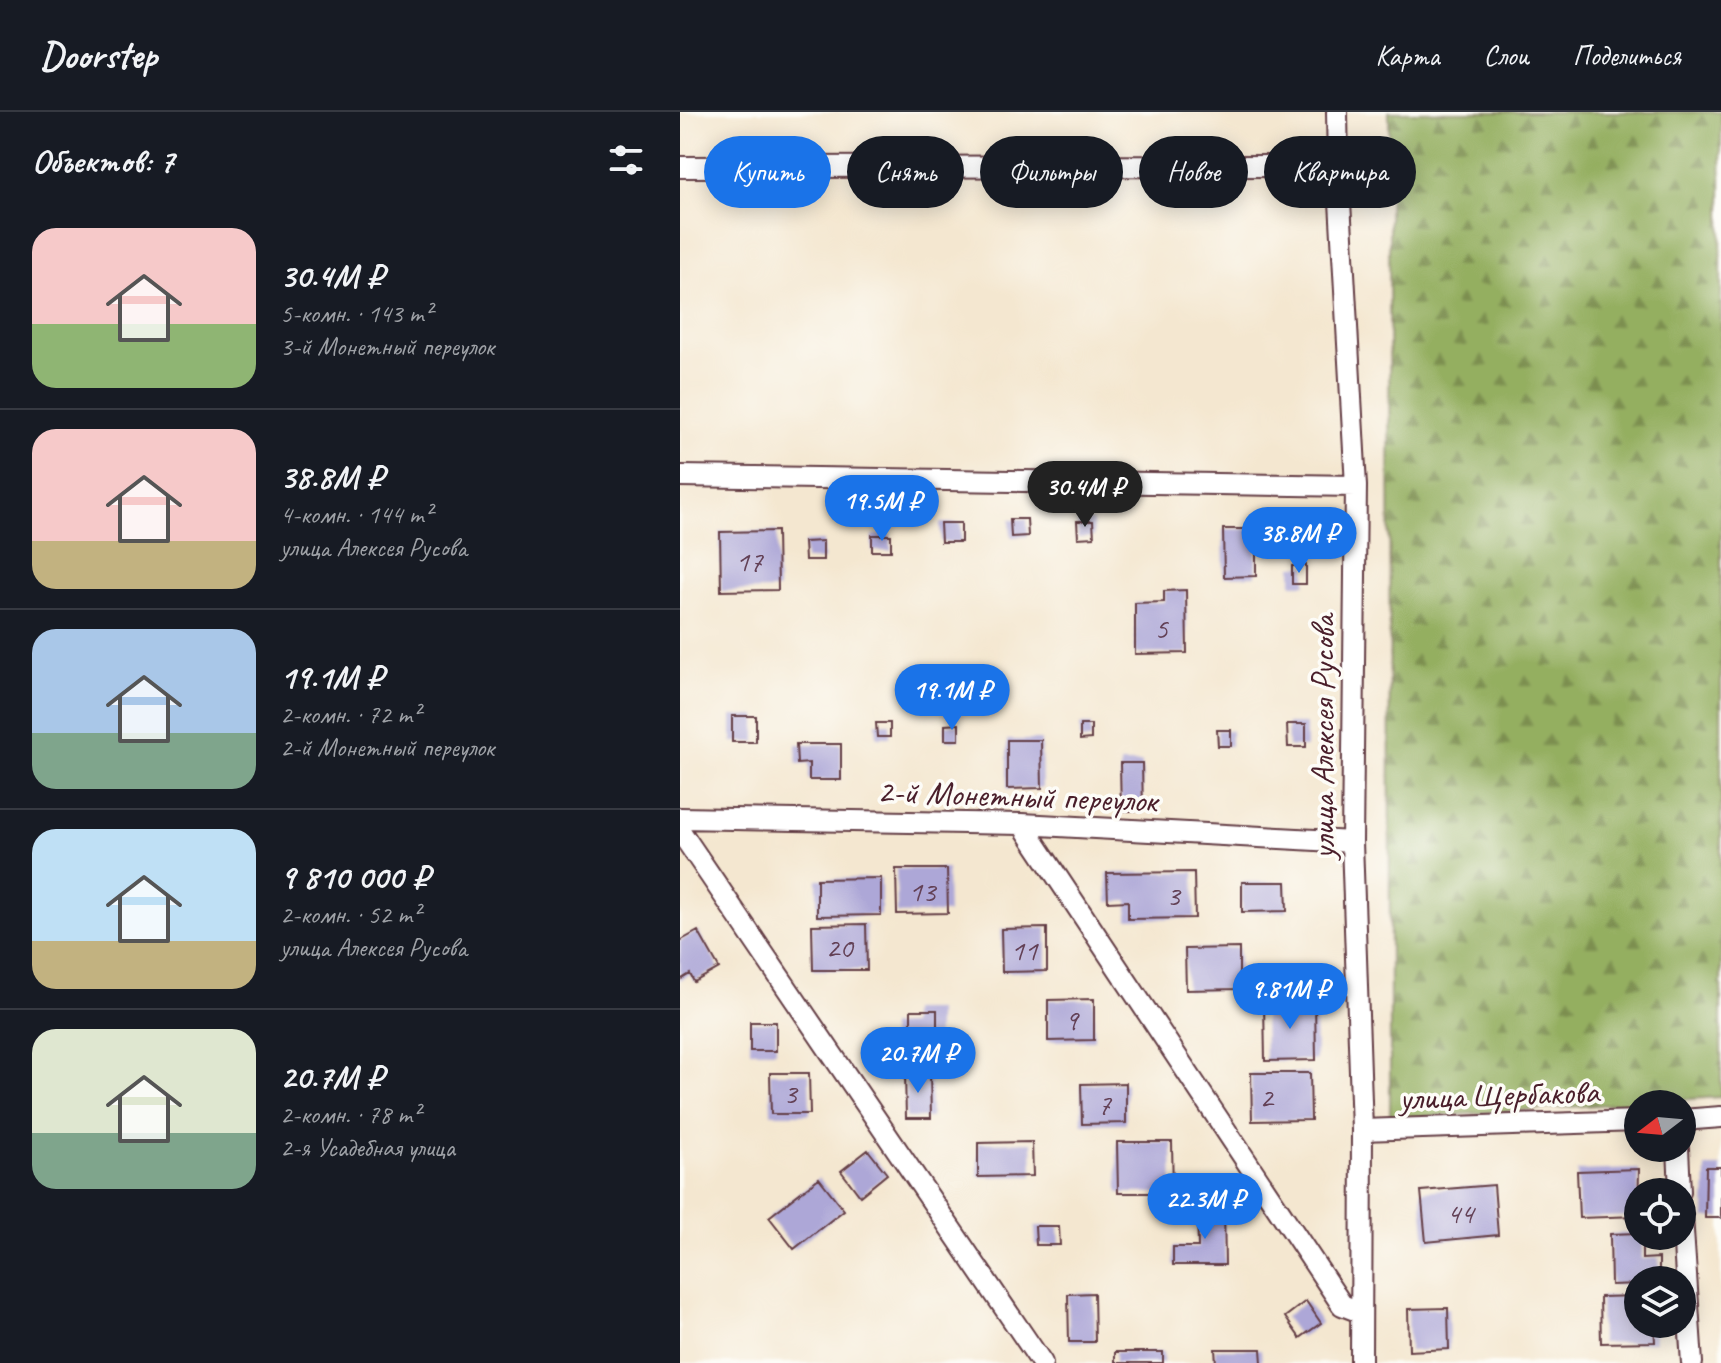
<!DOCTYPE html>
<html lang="ru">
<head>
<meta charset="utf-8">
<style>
  body { margin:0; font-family:Caveat,sans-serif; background:#20242c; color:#f1f3f6; height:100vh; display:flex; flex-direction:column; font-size:30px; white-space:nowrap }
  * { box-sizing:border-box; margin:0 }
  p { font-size:26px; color:#9ea1a6 }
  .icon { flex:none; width:44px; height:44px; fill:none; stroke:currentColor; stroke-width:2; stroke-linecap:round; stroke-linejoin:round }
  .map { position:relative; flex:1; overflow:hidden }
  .sheet { display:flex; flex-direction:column; background:#171b24; width:680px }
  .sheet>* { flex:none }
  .top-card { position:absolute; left:24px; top:24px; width:760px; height:72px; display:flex; gap:16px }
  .needle { width:52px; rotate:254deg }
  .tools { position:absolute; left:944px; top:978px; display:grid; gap:16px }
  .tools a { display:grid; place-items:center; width:72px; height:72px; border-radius:50%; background:#171b24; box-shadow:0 4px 20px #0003; font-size:40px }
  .price { position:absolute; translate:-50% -68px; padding:0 18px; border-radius:28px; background:#1a73e8; color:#fff; font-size:26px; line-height:52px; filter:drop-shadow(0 2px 4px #0008) }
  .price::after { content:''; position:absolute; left:50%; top:48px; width:24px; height:18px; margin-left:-12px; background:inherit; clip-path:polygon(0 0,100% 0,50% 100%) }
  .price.active { background:#222; color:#fff }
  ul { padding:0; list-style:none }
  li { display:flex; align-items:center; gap:24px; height:200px; padding:0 32px }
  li+li { border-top:2px solid #363941 }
  li span { display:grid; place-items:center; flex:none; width:224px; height:160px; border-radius:24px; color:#555 }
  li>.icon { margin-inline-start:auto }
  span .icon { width:96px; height:96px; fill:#fffc; stroke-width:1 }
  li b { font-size:34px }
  h2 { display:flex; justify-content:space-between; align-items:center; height:96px; padding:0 32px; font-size:34px }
  .pill { padding:0 28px; border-radius:36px; background:#171b24; box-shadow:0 4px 20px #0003; font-size:28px; line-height:72px }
  .pill.active { background:#1a73e8; color:#fff }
  header { display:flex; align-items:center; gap:48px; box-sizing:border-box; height:112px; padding:0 40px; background:#171b24; border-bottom:2px solid #363941 }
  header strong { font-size:38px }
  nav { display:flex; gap:44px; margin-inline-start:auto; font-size:28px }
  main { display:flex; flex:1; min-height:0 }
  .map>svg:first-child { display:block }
  .forest { fill:url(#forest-firs); stroke:#6f6746; stroke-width:2 }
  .building { fill:#ada7d7 }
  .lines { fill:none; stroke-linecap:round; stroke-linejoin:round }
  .minor-casing { stroke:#643d44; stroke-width:24 }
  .minor { stroke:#fff; stroke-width:20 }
  .labels { text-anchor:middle; stroke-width:7; stroke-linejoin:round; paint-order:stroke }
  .number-label { font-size:30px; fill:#634156 }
  .street-label { font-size:34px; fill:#4a1f2b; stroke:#fdfcf7 }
</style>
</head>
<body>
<header>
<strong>Doorstep</strong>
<nav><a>Карта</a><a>Слои</a><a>Поделиться</a></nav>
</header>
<main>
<section class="sheet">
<h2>Объектов: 7<svg class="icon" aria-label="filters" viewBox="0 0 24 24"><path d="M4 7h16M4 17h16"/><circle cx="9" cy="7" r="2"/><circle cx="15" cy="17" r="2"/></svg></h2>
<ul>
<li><span style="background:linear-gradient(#f6c9c9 60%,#8fb573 0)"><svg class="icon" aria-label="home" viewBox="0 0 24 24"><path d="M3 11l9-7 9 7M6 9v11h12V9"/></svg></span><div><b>30.4M ₽</b><p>5-комн. · 143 m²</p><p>3-й Монетный переулок</p></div></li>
<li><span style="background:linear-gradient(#f6c9c9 70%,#c2b280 0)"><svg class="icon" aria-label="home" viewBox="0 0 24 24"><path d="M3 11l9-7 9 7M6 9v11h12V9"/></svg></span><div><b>38.8M ₽</b><p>4-комн. · 144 m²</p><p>улица Алексея Русова</p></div></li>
<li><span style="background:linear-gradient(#a9c7e8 65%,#7fa58c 0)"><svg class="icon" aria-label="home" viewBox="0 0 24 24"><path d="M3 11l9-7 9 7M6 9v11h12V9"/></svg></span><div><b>19.1M ₽</b><p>2-комн. · 72 m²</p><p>2-й Монетный переулок</p></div></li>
<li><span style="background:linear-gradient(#bfe0f5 70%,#c2b280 0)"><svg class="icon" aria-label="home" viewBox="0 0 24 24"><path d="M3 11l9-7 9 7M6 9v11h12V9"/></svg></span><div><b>9 810 000 ₽</b><p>2-комн. · 52 m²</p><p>улица Алексея Русова</p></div></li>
<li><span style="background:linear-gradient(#dfe7d0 65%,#7fa58c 0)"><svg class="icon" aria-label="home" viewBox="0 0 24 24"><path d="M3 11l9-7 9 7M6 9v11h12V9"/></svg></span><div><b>20.7M ₽</b><p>2-комн. · 78 m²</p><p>2-я Усадебная улица</p></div></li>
</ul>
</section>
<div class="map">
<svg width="1041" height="1251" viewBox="0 0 1041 1251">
  <defs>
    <pattern id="forest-firs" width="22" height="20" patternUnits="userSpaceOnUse" patternTransform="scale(2)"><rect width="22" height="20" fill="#94af61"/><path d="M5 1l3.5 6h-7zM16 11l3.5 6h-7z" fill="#7b8e50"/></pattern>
  </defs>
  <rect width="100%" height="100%" fill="#fdfcf7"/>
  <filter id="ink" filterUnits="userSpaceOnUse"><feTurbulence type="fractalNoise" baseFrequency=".0125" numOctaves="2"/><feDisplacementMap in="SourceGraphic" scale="16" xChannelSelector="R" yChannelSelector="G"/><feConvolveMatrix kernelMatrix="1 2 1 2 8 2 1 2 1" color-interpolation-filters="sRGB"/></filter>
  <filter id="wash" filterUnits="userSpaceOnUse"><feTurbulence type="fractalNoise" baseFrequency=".006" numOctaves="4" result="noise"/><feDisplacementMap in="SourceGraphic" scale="32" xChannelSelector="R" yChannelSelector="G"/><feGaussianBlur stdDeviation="1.8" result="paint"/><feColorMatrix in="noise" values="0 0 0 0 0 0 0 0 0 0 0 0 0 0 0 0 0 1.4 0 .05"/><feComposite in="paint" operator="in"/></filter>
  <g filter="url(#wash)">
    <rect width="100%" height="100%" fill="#f4e7d0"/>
    <!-- forest -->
    <path class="forest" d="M709,0H1041V985L710,1007Z"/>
    <g id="blocks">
      <!-- building -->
      <path class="building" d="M330,407H347L348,424L331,425Z
        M397,409H413L414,425L398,426Z
        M260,411H281V430H261Z
        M543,417H576V464L544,465Z
        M97,419L98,478L41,479L40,420Z
        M192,423H211V439H192Z
        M143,429V448H125L124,430Z
        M626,453V472H612V454Z
        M506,478L507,541L455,542V491L484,490V479Z
        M52,604H76V630H52Z
        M196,611H210V625H197Z
        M279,612V628H265V613Z
        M607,612H626V635H608Z
        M400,613H411V627L400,628Z
        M537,618H551V634H538Z
        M327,628H361L362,676L327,677Z
        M116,632H161V668H129V651L117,652Z
        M440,651H462L463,699H441Z
        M216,757H267L268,801L217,802Z
        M514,760L515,806L448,807V789L428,790L427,761Z
        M201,766V803L137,804V767Z
        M562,770H606L607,799L562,800Z
        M186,812L187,858H133L132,813Z
        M367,816V859L322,860L321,817Z
        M18,819L39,856L14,870L10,862L0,868V829Z
        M559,836V877L506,878L505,837Z
        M414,887V928L368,929V888Z
        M635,889L636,948L585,949L584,890Z
        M231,898H257V942L210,943V914L231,913Z
        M70,910H96V939H70Z
        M250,959L251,1006H226L225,960Z
        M90,961H129L130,1002H91Z
        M571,961H630L631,1008L572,1009Z
        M446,971V1011L402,1012L401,972Z
        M352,1030L353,1064L298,1065V1031Z
        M437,1030H492L493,1081H438Z
        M188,1038L207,1062L180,1084L161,1059Z
        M1026,1055H1041V1106H1025Z
        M959,1057L958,1104L899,1106L897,1059Z
        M139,1066L164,1098L114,1137L89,1105Z
        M814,1073L818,1123L746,1130L741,1079Z
        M544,1096L545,1153H493V1135H518L517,1097Z
        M355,1114H379L380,1133H356Z
        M958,1121V1124H962V1147L979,1146V1168H958V1172L931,1173L930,1122Z
        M414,1181L415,1230H389L388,1182Z
        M958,1184V1212H974L975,1230L921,1231L920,1185Z
        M626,1189L641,1211L620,1226L605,1205Z
        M768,1196L769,1237L729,1239L728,1197Z
        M535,1237H581L582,1251H536Z
        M435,1240H483V1251H435Z"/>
    </g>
  </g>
  <g filter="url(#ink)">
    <use href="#blocks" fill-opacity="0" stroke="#643d44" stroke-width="2"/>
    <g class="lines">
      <defs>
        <path id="minor" d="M657,0L658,54L676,374L672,730L682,1018L681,1251
          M0,55L658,54
          M0,364L676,374
          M0,706L342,712L672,730
          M342,712L662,1193L680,1200
          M0,719L362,1251
          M1002,1008L1041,1005
          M682,1018L958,1009
          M998,1036L1000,1080
          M1002,1104L1012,1251"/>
      </defs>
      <!-- minor casing -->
      <use href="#minor" class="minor-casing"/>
      <!-- minor -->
      <use href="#minor" class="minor"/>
    </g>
  </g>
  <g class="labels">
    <!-- number labels -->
    <g class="number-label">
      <text x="69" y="459">17</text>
      <text x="481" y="526">5</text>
      <text x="242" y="789">13</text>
      <text x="493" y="793">3</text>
      <text x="159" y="845">20</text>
      <text x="344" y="848">11</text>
      <text x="391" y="918">9</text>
      <text x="110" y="991">3</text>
      <text x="586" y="995">2</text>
      <text x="424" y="1002">7</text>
      <text x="780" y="1111">44</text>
    </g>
    <!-- street labels -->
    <g class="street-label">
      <text transform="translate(642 625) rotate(-90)" y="12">улица Алексея Русова</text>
      <text transform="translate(337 683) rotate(2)" y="12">2-й Монетный переулок</text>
      <text transform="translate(819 982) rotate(-2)" y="12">улица Щербакова</text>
    </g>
  </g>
</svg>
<div class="tools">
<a><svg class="needle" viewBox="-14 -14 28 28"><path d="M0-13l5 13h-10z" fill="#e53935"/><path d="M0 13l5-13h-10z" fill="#9ea1a6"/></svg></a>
<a><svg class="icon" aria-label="locate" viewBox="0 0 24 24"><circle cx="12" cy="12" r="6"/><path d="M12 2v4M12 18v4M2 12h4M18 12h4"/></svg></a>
<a><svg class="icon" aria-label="layers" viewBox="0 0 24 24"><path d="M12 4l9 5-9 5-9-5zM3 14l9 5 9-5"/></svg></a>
</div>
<b class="price active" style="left:405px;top:417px">30.4M ₽</b>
<b class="price" style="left:202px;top:431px">19.5M ₽</b>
<b class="price" style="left:619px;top:463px">38.8M ₽</b>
<b class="price" style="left:272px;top:620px">19.1M ₽</b>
<b class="price" style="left:610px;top:919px">9.81M ₽</b>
<b class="price" style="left:238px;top:983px">20.7M ₽</b>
<b class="price" style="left:525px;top:1129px">22.3M ₽</b>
<div class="top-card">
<a class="pill active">Купить</a>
<a class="pill">Снять</a>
<a class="pill">Фильтры</a>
<a class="pill">Новое</a>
<a class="pill">Квартира</a>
</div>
</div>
</main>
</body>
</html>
